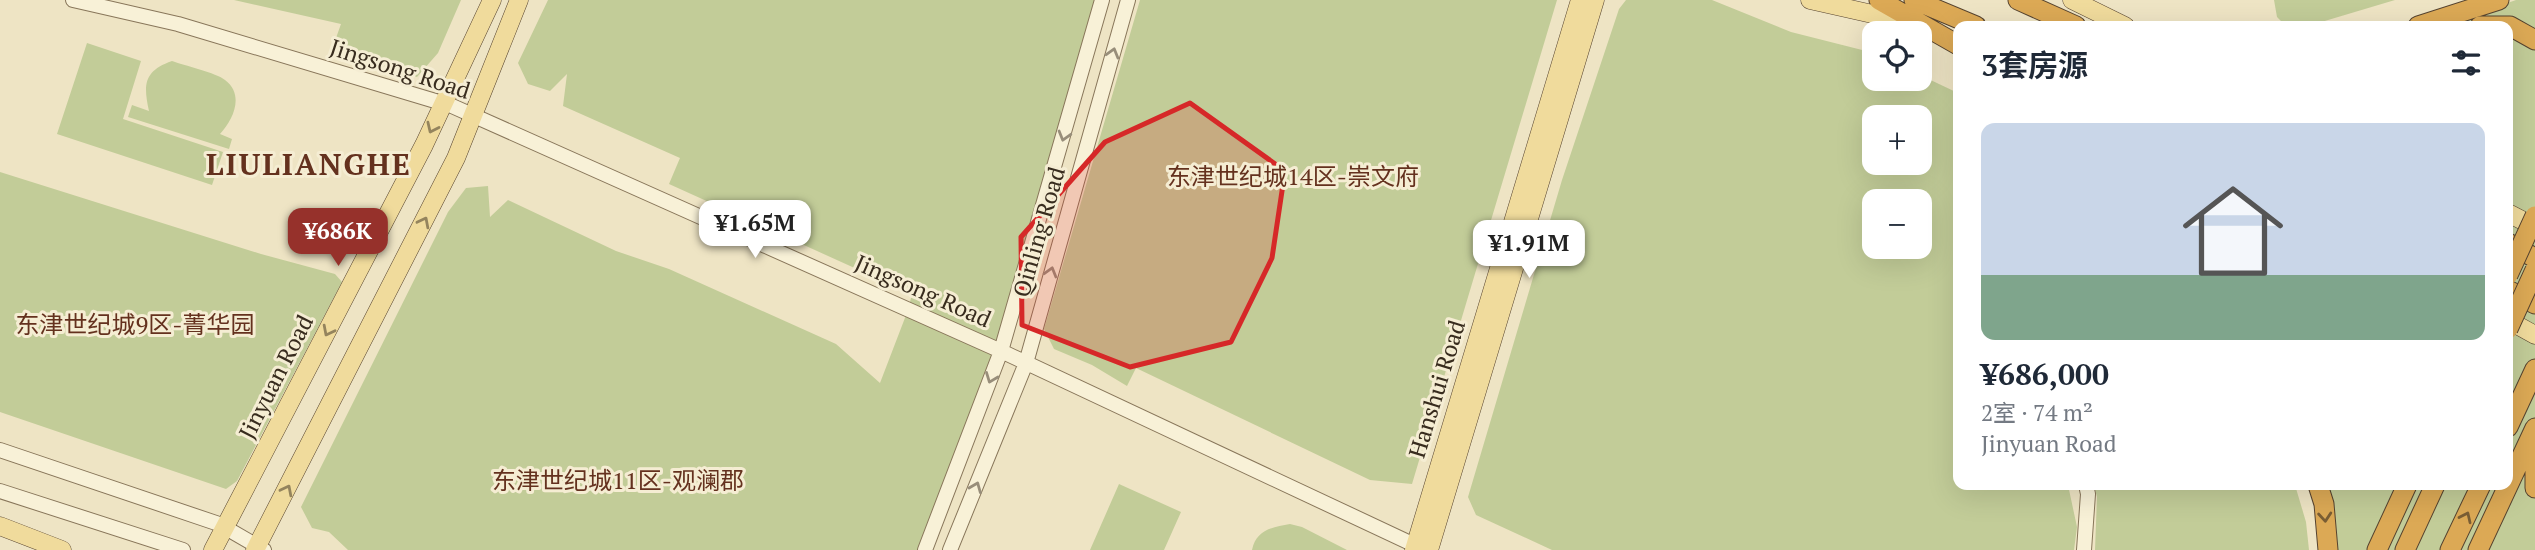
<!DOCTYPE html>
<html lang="zh">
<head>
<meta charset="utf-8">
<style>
  body { margin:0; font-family:"PT Serif","Noto Sans SC",serif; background:#f2f2f3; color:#1f2937; height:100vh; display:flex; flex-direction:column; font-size:26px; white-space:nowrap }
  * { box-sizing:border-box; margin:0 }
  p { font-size:23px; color:#747a83 }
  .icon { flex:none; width:38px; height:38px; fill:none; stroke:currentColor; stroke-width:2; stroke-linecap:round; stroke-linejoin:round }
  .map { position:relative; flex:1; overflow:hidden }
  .details { position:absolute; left:1953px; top:21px; width:560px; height:469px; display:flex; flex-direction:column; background:#fff; border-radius:14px; box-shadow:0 7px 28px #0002 }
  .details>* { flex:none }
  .fabs { position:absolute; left:1862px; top:21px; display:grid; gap:14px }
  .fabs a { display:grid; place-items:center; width:70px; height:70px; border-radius:14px; background:#fff; box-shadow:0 7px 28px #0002; font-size:35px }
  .price { position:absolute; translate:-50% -60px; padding:0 16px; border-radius:14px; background:#fff; color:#222; font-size:23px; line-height:46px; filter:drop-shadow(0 2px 4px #0008) }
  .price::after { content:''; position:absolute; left:50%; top:42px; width:21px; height:16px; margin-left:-10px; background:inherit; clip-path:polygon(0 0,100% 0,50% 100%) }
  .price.on { background:#96312b; color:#fff }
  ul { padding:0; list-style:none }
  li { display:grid; align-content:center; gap:14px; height:371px; padding:0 28px }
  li+li { border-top:2px solid #e0e1e3 }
  li span { display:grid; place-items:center; height:217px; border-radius:14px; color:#555 }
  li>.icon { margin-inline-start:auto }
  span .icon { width:126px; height:126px; fill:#fffc; stroke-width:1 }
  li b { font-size:30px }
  h2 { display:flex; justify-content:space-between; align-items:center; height:84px; padding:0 28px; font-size:30px }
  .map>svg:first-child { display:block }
  .green { fill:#c2cc98; fill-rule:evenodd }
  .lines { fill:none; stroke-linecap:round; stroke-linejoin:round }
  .minor-casing { stroke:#88765a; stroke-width:16 }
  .major-casing { stroke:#56432f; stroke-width:19 }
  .highway-casing { stroke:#56432f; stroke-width:21 }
  .minor { stroke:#f8f1d7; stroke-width:14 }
  .major { stroke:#f0db9c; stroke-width:18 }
  .highway { stroke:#dca955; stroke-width:19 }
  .highway-bridge-casing { stroke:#56432f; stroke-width:21; stroke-linecap:butt }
  .highway-bridge { stroke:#dca955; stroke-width:19 }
  .oneway { stroke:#988e7a }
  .oneway2 { stroke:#94845d }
  .oneway3 { stroke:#7a5e34 }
  .marked { fill:#d62828; fill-opacity:0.2; stroke:#d62828; stroke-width:5; stroke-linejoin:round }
  .labels { text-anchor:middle; stroke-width:6; stroke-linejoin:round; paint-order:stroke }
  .street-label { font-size:23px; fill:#382c1e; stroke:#f5edd3 }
  .neighbourhood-label { font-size:24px; fill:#64311e; stroke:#f5edd3 }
  .district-label { font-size:30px; font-weight:bold; letter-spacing:2px; fill:#64311e; stroke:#f5edd3 }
</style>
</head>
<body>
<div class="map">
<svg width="2535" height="550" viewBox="0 0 2535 550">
  <rect width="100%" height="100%" fill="#eee4c4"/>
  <!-- green -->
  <path class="green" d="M234,0H461L438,53L417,77L331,52L341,24Z
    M548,0H1102L1001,351L923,550H348L329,532L312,528L301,507L448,212L466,188L488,186L490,217L508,200L616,251L669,269L836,344L880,383L908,310L912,294L669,184L680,158L563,106L567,74L550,91L528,84L518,63Z
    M1140,0H1557L1412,484L1370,480L1136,368L1127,386L1092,365L1054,349L1044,329Z
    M1626,0H1712L1791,32L1874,53V79H1920V75L1958,93V485H2068L2077,527L2074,550H1552L1476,515L1468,497L1562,180L1619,9ZM1874,117H1920V163H1874ZM1874,201H1920V247H1874Z
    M2274,0H2395L2308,26H2286L2277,17Z
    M2516,0H2535V550H2334L2335,511L2327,485H2508V26H2442Z
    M87,43L141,61L123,119L223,152L212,185L57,134Z
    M172,61C183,65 217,73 225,80C245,95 233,120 220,134L232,139L229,149L128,117L132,105L149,111C143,84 144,71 172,61Z
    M0,172L261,254L335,274L342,282L237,481L226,489L0,412Z
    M1119,484L1181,512L1164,550H1090Z
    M2094,485H2295L2306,522L2309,550H2095L2097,497Z
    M1290,524L1302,527L1347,550H1252C1256,530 1272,527 1290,524Z"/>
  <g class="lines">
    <defs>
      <path id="minor" d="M73,0L178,24L452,106L1001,351L1423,549
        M0,450L219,524L264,550
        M0,491L183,550
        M925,550L1001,351L1102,0
        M950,550L1026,363L1128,0
        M2084,550L2088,494L2086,485"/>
      <path id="major" d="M1810,0L1890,18L1915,28
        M2072,0L2125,26
        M2508,213L2535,227
        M2508,320L2535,335
        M0,526L62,550
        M213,550L424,145L492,0
        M255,550L456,158L519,0
        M1414,550L1580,0
        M1429,550L1595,0"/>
      <path id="highway" d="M1879,0L1958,45
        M1914,0L1976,26
        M2018,0L2076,26
        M2418,26L2499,0
        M2480,26H2510L2535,40
        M2508,243L2535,258
        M2508,290L2535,304
        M2508,427L2535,369
        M2535,457V488
        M2318,485L2324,504L2328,550
        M2377,550L2407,485
        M2405,550L2435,485
        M2450,550L2481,485
        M2478,550L2535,428"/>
    </defs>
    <!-- minor casing -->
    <use href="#minor" class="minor-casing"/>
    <!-- major casing -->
    <use href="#major" class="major-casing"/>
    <!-- highway casing -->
    <use href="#highway" class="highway-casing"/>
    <!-- minor -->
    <use href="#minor" class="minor"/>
    <!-- major -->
    <use href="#major" class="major"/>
    <!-- highway -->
    <use href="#highway" class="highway"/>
    <defs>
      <path id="highway-bridge" d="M2508,275L2535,216
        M2508,329L2535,270"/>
    </defs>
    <!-- highway-bridge casing -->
    <use href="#highway-bridge" class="highway-bridge-casing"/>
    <!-- highway-bridge -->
    <use href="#highway-bridge" class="highway-bridge"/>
  </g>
  <!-- one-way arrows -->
  <defs><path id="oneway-chevron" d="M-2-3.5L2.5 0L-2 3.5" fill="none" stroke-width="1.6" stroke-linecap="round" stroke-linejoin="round" transform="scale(1.75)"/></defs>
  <g class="oneway">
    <use href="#oneway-chevron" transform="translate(1113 53) rotate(-74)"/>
    <use href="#oneway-chevron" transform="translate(1064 136) rotate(106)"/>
    <use href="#oneway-chevron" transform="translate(1051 272) rotate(-74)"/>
    <use href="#oneway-chevron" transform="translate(991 378) rotate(111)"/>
    <use href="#oneway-chevron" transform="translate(976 487) rotate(-68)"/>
  </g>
  <g class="oneway2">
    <use href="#oneway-chevron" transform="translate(432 128) rotate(115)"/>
    <use href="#oneway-chevron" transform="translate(424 222) rotate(-63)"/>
    <use href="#oneway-chevron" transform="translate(328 331) rotate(117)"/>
    <use href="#oneway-chevron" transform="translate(287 490) rotate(-63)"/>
  </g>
  <g class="oneway3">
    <use href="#oneway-chevron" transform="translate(2325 517) rotate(85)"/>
    <use href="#oneway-chevron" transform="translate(2466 517) rotate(-65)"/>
  </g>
  <!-- marked area -->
  <path class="marked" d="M1190,103L1285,171L1272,258L1231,342L1130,367L1022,325L1021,237L1105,142Z"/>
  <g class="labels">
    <!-- street labels -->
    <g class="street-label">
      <text transform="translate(400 69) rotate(18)" y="8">Jingsong Road</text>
      <text transform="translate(1039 232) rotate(-74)" y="8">Qinling Road</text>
      <text transform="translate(923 291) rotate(24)" y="8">Jingsong Road</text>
      <text transform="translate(276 377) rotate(-63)" y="8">Jinyuan Road</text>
      <text transform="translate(1437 389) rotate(-73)" y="8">Hanshui Road</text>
    </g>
    <!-- neighbourhood labels -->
    <g class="neighbourhood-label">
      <text x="1293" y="185">东津世纪城14区-崇文府</text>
      <text x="135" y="333">东津世纪城9区-菁华园</text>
      <text x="618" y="489">东津世纪城11区-观澜郡</text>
    </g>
    <!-- district labels -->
    <g class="district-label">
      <text x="309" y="175">LIULIANGHE</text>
    </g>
  </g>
</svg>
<div class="fabs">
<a><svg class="icon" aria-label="locate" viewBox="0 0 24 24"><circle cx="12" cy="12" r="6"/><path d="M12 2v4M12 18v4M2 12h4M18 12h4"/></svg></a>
<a>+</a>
<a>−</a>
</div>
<b class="price" style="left:755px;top:260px">¥1.65M</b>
<b class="price on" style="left:338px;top:268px">¥686K</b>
<b class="price" style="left:1529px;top:280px">¥1.91M</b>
<section class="details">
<h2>3套房源<svg class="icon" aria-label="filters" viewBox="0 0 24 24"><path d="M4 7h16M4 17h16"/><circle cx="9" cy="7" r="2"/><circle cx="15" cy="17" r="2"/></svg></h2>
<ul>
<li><span style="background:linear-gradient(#c9d6e8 70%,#7fa58c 0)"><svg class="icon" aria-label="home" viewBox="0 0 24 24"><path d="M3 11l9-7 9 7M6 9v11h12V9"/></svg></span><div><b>¥686,000</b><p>2室 · 74 m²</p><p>Jinyuan Road</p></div></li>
</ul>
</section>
</div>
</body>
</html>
